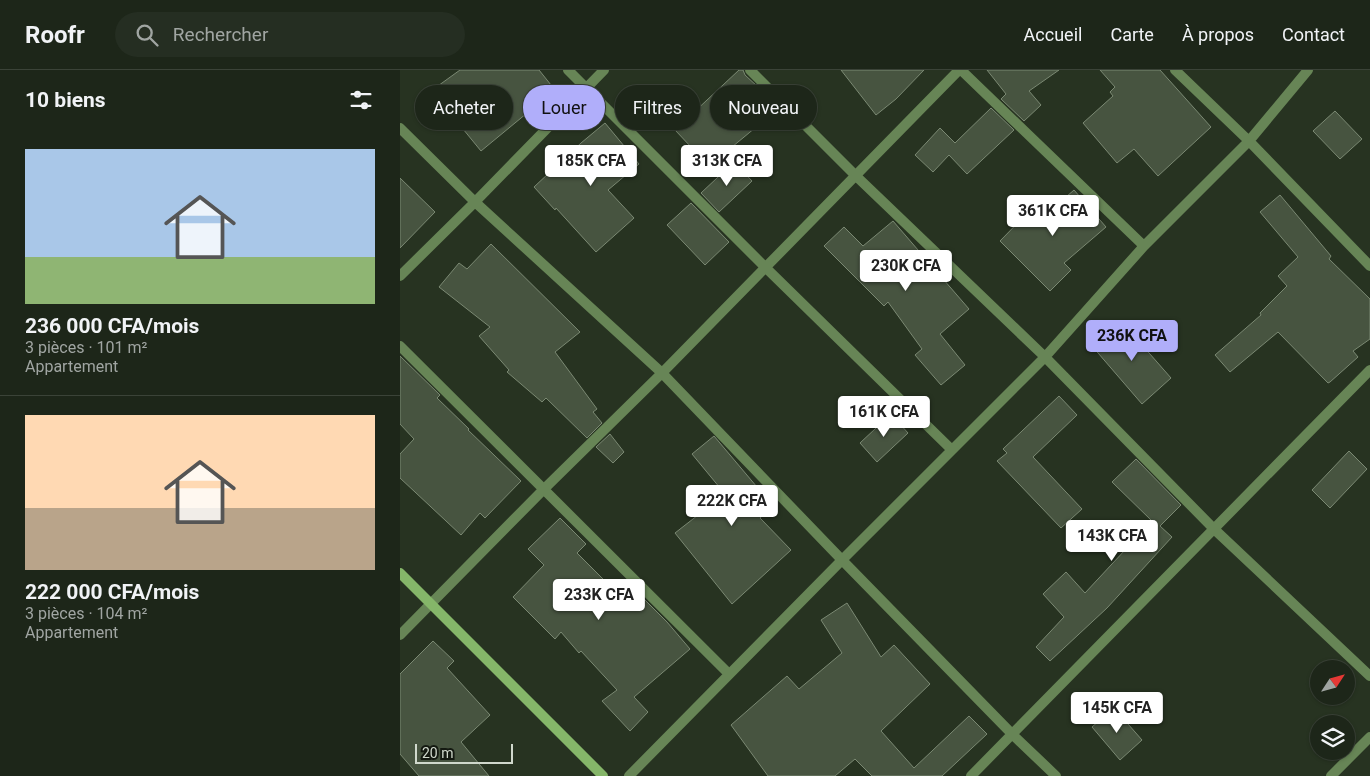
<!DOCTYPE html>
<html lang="fr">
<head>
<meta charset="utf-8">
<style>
  body { margin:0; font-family:Roboto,sans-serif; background:#252e22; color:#f1f3f6; height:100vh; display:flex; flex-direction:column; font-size:19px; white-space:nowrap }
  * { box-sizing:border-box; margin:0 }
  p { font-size:16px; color:#a0a5a2 }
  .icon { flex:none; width:28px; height:28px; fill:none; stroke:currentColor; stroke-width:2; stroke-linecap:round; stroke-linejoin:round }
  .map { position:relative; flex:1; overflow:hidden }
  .details { display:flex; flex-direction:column; background:#1d2619; width:400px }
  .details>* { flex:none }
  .hud { position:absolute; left:15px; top:15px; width:475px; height:45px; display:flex; gap:10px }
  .needle { width:32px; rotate:54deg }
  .buttons { position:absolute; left:910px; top:590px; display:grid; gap:10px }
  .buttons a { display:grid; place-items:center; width:45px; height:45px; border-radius:50%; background:#1d2619; box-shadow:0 1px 4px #0004,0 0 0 1px #3b4338; font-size:25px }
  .scale { position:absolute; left:15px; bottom:12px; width:98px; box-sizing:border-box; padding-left:5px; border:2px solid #d0d8cc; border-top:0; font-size:14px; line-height:18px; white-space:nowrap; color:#d0d8cc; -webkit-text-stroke:4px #141911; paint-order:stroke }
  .price { position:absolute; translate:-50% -42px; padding:0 11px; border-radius:5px; background:#fff; color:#222; font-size:16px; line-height:32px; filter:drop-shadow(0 1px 2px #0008) }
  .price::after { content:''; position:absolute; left:50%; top:30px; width:15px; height:11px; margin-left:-8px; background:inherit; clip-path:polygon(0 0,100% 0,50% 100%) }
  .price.current { background:#b0aefa; color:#111 }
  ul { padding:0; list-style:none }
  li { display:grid; align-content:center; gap:10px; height:265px; padding:0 25px }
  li+li { border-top:1px solid #3b4338 }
  li span { display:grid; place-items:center; height:155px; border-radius:0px; color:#555 }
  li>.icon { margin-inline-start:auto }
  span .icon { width:90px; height:90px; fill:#fffc; stroke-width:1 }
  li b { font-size:21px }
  h2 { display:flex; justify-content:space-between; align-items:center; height:60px; padding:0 25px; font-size:21px }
  .chip { padding:0 18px; border-radius:22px; background:#1d2619; box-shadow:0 1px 4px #0004,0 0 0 1px #3b4338; font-size:18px; line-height:45px }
  .chip.current { background:#b0aefa; color:#111 }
  header { display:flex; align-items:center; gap:30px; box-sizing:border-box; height:70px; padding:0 25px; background:#1d2619; border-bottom:1px solid #3b4338 }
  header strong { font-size:24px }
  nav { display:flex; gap:28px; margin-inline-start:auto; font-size:18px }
  .search { width:350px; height:45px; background:#252e22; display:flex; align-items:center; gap:12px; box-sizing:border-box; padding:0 18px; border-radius:28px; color:#a0a5a2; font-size:19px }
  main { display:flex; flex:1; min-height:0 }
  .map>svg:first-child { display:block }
  .building { fill:#475440; stroke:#7b8973 }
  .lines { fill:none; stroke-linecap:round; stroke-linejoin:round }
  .street { stroke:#678556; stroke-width:10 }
  .secondary { stroke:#85b669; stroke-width:10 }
</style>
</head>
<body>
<header>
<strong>Roofr</strong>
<div class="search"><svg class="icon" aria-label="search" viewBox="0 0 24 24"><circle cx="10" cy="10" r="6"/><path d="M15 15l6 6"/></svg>Rechercher</div>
<nav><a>Accueil</a><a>Carte</a><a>À propos</a><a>Contact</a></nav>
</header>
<main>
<section class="details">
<h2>10 biens<svg class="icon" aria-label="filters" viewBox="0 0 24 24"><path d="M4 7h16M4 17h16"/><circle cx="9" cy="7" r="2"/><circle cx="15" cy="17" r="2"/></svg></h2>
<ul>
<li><span style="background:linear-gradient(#a9c7e8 70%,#8fb573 0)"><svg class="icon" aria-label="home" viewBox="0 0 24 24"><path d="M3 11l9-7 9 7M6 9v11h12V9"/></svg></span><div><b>236 000 CFA/mois</b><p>3 pièces · 101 m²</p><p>Appartement</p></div></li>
<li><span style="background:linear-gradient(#ffd9b3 60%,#b9a48a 0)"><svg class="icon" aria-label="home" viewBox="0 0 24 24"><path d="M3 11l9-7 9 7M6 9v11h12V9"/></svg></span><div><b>222 000 CFA/mois</b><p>3 pièces · 104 m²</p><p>Appartement</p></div></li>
</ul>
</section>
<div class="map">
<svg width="970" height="706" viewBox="0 0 970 706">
  <rect width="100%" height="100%" fill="#273321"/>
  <!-- building -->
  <path class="building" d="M60,0H139L155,20L81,81L54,48L47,54L24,26Z
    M339,0H343L345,5L358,17L343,31L361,53L309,96L275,60Z
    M441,0H524L496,29L476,45Z
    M587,0H659L629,21L641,35L624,51L601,29L606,24Z
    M700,0H760L811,57L758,106L734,79L717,93L683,53L713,26L710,22L715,17Z
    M591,38L614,60L567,104L549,85L533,102L515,85L540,58L555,73Z
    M935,41L962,69L940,89L913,61Z
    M205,53L239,94L208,120L234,148L196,182L156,138L155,140L134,117L181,73Z
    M334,92L352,111L319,142L301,123Z
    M0,108L35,142L0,178Z
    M674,120L706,157L664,193L671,200L650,221L600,171L641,129L650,141Z
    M880,125L931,186L929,189L970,229V269L953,281L958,287L930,312L928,313L878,262L830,302L815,285L861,245L860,243L887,216L878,206L898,187L860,142Z
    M291,133L329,172L305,195L267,155Z
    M493,151L569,239L540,264L565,295L541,315L515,285L522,279L488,232L484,236L424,176L444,157L463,176Z
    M91,174L180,262L155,282L197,339L193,342L202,353L187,368L146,328L142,332L107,302L109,300L79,266L90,257L39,217L59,193L67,199Z
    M721,251L771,308L742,334L692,276Z
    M0,286L40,325L37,328L69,359L68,360L121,411L85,448L80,443L61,465L0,408V384L14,369L0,354Z
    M659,326L677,345L633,387L682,439L661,458L597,391L607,383L603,379Z
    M491,344L508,363L477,392L460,373Z
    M210,364L224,382L213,393L196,377Z
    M314,366L373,436L360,448L391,480L332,534L275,463L325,424L292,384Z
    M949,381L967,399L930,438L912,420Z
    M736,389L781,435L760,456L772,467L707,538L650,591L636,577L664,547L643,524L666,502L685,523L752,451L712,412Z
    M160,448L186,474L177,483L226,532L237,522L267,552L290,579L234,627L248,642L230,661L202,631L217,620L181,581L179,583L161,562L155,569L113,527L144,495L128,479Z
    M447,533L481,587L494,575L530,614L481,661L514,698L569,646L587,664L542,706H472L455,689L435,706H368L331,655L387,606L399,619L442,583L421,550Z
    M33,571L54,591L47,598L90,645L61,672L89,706H19L0,684V604Z
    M714,638L742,670L720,690L692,657Z"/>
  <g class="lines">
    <!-- street -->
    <path class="street" d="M168,0L365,197L552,380
      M350,0L455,105L645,287L814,459L970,606
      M561,0L744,176
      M775,0L849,71L970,196
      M0,58L75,132L262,303L442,490L613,665L656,706
      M0,206L75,132L204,0
      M0,276L329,604
      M0,565L143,420L262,303L559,0
      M229,706L442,490L645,287L744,176L849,71L908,0
      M571,706L970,300
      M931,706L970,667"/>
    <!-- secondary -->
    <path class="secondary" d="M0,503L203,706"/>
  </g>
</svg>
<div class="buttons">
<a><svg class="needle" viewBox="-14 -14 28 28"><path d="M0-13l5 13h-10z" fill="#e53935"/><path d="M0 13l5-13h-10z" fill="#a0a5a2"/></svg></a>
<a><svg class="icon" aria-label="layers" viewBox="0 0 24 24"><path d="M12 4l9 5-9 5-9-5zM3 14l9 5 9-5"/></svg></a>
</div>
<div class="scale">20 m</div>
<b class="price" style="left:191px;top:117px">185K CFA</b>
<b class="price" style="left:327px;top:117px">313K CFA</b>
<b class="price" style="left:653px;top:167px">361K CFA</b>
<b class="price" style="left:506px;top:222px">230K CFA</b>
<b class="price current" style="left:732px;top:292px">236K CFA</b>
<b class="price" style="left:484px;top:368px">161K CFA</b>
<b class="price" style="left:332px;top:457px">222K CFA</b>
<b class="price" style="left:712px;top:492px">143K CFA</b>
<b class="price" style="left:199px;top:551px">233K CFA</b>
<b class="price" style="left:717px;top:664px">145K CFA</b>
<div class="hud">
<a class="chip">Acheter</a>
<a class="chip current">Louer</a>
<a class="chip">Filtres</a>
<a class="chip">Nouveau</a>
</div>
</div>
</main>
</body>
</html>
